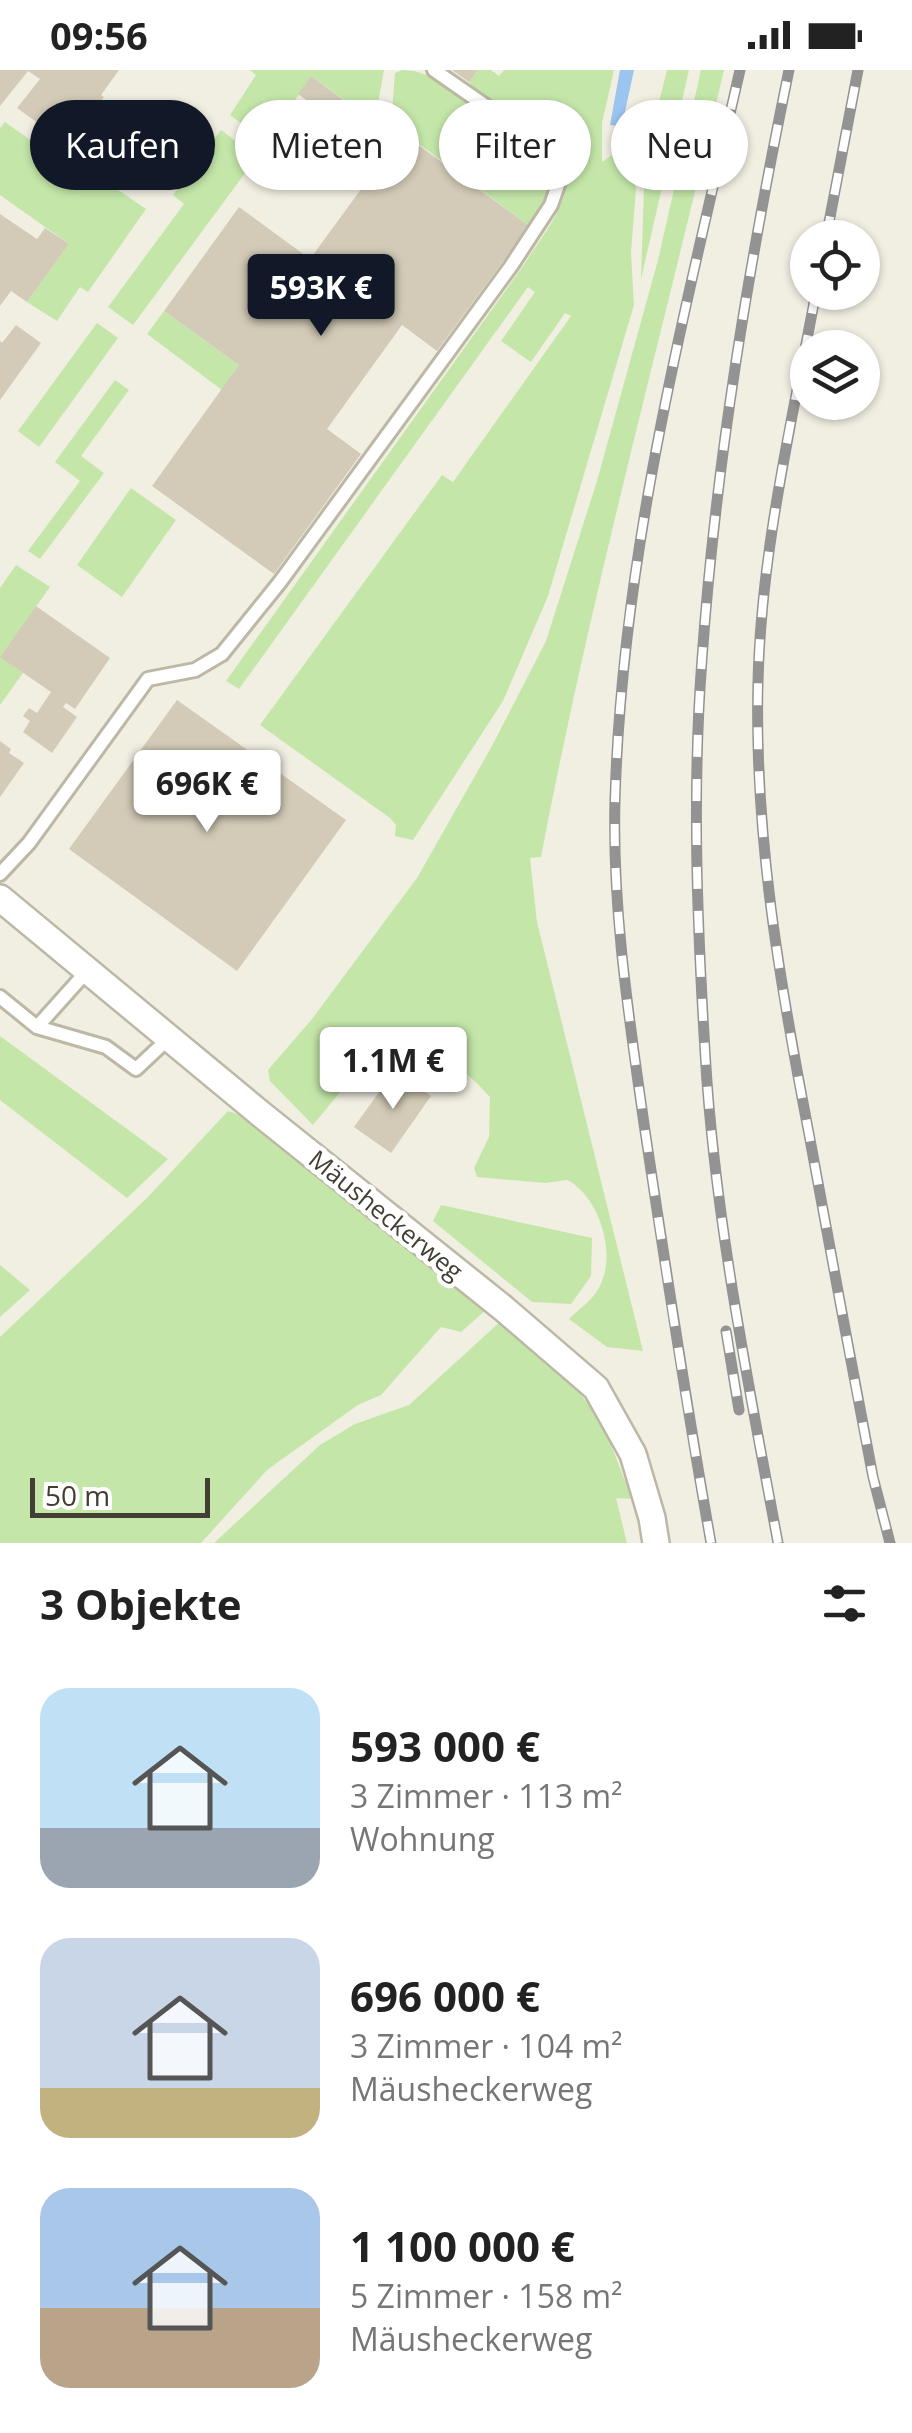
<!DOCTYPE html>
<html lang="de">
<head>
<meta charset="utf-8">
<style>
  body { margin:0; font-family:"Open Sans",sans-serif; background:#f2f2f2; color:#222; height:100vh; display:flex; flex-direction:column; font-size:38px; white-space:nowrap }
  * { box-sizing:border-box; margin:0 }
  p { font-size:32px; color:#767676 }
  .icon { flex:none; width:55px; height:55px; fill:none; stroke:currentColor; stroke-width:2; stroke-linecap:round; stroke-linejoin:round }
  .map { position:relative; height:1473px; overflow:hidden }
  .side { display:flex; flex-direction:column; background:#fff; flex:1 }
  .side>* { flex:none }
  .banner { position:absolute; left:30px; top:30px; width:852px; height:90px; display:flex; gap:20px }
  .tools { position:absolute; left:790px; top:150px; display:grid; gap:20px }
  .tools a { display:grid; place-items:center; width:90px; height:90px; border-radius:50%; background:#fff; box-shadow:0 2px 8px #0004; font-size:50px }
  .scale { position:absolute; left:30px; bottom:25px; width:180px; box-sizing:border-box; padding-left:10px; border:5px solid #433e33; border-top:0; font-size:28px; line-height:35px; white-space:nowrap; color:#433e33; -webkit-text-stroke:8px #fff; paint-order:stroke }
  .price { position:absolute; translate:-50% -85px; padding:0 22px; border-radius:10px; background:#fff; color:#222; font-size:32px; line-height:65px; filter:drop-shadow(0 2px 5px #0008) }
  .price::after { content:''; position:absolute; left:50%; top:60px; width:30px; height:22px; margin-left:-15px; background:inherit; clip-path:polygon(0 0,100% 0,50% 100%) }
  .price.current { background:#111827; color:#fff }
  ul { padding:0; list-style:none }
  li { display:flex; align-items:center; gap:30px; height:250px; padding:0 40px }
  li span { display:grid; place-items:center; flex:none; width:280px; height:200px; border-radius:30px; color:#555 }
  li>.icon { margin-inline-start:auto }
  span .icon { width:120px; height:120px; fill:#fffc; stroke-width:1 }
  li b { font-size:42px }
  h2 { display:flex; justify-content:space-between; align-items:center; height:120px; padding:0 40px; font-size:42px }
  .pill { padding:0 35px; border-radius:45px; background:#fff; box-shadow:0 2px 8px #0004; font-size:35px; line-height:90px }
  .pill.current { background:#111827; color:#fff }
  .status { display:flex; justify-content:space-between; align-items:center; height:70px; padding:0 50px; background:#fff; direction:ltr }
  .status svg { height:28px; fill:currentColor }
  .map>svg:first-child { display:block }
  .green { fill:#c4e7a9 }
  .water { fill:#9cc4f0 }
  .building { fill:#d3cbb7 }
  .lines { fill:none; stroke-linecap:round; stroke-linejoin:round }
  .lane-casing { stroke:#bdb7a5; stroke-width:18 }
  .street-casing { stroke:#bdb7a5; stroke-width:30 }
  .lane { stroke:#fff; stroke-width:12 }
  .street { stroke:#fff; stroke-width:25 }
  .rail-casing { stroke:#939393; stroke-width:11 }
  .rail { stroke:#fff; stroke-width:8; stroke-dasharray:22; stroke-linecap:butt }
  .labels { text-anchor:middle; stroke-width:9; stroke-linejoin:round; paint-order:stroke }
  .street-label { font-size:25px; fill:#433e33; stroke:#fff }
</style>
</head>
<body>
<div class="status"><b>09:56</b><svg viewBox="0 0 49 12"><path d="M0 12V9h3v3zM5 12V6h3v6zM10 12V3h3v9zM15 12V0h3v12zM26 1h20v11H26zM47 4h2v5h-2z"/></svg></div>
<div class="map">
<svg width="912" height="1473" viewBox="0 0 912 1473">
  <rect width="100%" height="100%" fill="#f1eee2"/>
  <!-- green -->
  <path class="green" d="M250,0H384L373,61L363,70L352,63L365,45L311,6L267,72L230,45L256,5Z
    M402,0C430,0 448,19 470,33C484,42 499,46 513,53C555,74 561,123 529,156L391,53L395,3Z
    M478,0H491L499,6L504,0H614L602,53V92L612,85L628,91L636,118L631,183L634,235L548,526L503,631L413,770L395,766L396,755L390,748L260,655L442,405L453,412L571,246L565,243L531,292L501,271L535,222L528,217L239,619L226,611L523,196C547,157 584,122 556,76C548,64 537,50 523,43C504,35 482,30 469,12Z
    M667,0H689L641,209L645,88Z
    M701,0H724C663,262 591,523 541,787L530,788L537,852L643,1281L607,1277L569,1249C578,1240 591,1231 597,1221C619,1188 600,1126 567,1110L545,1113L477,1107L474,1098L489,1067L490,1027C464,998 414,955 375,980L313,1055L270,1011L268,1000L312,949L417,808L492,676L546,571L597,411L658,190Z
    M5,52L77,103L83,96L146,139L88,222L80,217L57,251L27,232L69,174L0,125V58Z
    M221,60L257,87L133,255L108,237L184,134L173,125Z
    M164,241L239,295L222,320L147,264Z
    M97,253L118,268L39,377L18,361Z
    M115,310L129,320L81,386L104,403L40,489L28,481L80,411L55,392Z
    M131,418L176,450L122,527L77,495Z
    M16,495L50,517L1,586L23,603L0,635V518Z
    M0,966L168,1089L127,1128L0,1030Z
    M228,1041L240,1045L487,1239L461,1262L441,1257L381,1325L358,1335L267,1400L201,1473H0V1267L147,1128Z
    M441,1135L592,1168L591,1206L571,1234L532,1232L433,1151Z
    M0,1195L30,1220L0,1247Z
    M502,1250L570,1310L603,1354L632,1429L616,1428L627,1473H214L320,1375L355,1354L409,1335Z"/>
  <!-- water -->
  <path class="water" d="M620,0H634L624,46L618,56L610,55Z"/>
  <!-- building -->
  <path class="building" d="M0,0H119L101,25L104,27L67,74L17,38L40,9L28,1L0,36Z
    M452,0H478L469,12Z
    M311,6L365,46L352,63L298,24Z
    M402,63L529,156L437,281L402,255L327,359L361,384L274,504L152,416L239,295L164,241L239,137L310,189Z
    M0,144L37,169L45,158L69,174L27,232L11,221L0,236Z
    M16,255L41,273L0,330V271L2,273Z
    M36,536L110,588L75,639L66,633L63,637L77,647L52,683L23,662L30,651L23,646L29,638L37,643L51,622L0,587Z
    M177,630L346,750L237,901L69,779Z
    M0,671L11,679L9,683L24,693L0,727Z
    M395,1000L431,1026L391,1083L354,1057Z"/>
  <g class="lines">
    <defs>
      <path id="lane" d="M0,804L29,773L148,609L195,600L222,584L280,512L511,196L551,135L559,112L554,86L540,69L520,50L493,41L434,0
        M0,927L37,957L106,977L136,999L169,968
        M37,957L88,900"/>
      <path id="street" d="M0,828L262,1045L503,1238L596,1318L633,1384L652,1448L656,1473"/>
    </defs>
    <!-- lane casing -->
    <use href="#lane" class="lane-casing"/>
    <!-- street casing -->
    <use href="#street" class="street-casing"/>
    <!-- lane -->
    <use href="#lane" class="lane"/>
    <!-- street -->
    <use href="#street" class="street"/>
    <defs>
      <path id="rail" d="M826,168L858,0
        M816,222C792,351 761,481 758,612C754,765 780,914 809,1064C830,1178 851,1293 873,1407L890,1473
        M726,1261L739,1340
        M711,1473C686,1334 665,1194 644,1054C629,947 612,839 615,730C622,481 685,242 740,0
        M778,1473C748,1312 714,1144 705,981C697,851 692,719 702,589C716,391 749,194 789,0"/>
    </defs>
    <!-- rail casing -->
    <use href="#rail" class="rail-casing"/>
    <!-- rail -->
    <use href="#rail" class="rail"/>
  </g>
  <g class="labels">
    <!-- street labels -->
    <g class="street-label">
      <text transform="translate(386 1145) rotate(39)" y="9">Mäusheckerweg</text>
    </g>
  </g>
</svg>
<div class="tools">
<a><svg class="icon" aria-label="locate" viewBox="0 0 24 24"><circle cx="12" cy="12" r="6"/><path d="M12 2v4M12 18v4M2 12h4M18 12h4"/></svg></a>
<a><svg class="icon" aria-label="layers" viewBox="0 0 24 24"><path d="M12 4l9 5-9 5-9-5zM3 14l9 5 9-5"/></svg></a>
</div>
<div class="scale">50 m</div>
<b class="price current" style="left:321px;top:269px">593K €</b>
<b class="price" style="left:207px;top:765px">696K €</b>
<b class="price" style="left:393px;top:1042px">1.1M €</b>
<div class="banner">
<a class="pill current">Kaufen</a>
<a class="pill">Mieten</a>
<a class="pill">Filter</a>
<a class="pill">Neu</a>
</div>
</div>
<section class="side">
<h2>3 Objekte<svg class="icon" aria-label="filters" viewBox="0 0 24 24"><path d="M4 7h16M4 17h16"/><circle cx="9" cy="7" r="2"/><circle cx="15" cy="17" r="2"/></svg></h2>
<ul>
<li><span style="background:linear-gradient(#bfe0f5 70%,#9aa5b1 0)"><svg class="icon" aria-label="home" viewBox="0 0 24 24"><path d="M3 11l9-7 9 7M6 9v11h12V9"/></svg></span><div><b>593 000 €</b><p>3 Zimmer · 113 m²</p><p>Wohnung</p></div></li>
<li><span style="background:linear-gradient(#c9d6e8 75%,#c2b280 0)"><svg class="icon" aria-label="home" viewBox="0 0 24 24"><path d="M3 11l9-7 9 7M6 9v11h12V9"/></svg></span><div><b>696 000 €</b><p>3 Zimmer · 104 m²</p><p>Mäusheckerweg</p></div></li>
<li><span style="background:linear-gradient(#a9c7e8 60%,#b9a48a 0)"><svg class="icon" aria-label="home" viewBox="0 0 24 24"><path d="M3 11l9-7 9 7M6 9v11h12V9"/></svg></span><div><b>1 100 000 €</b><p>5 Zimmer · 158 m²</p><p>Mäusheckerweg</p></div></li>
</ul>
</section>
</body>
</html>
